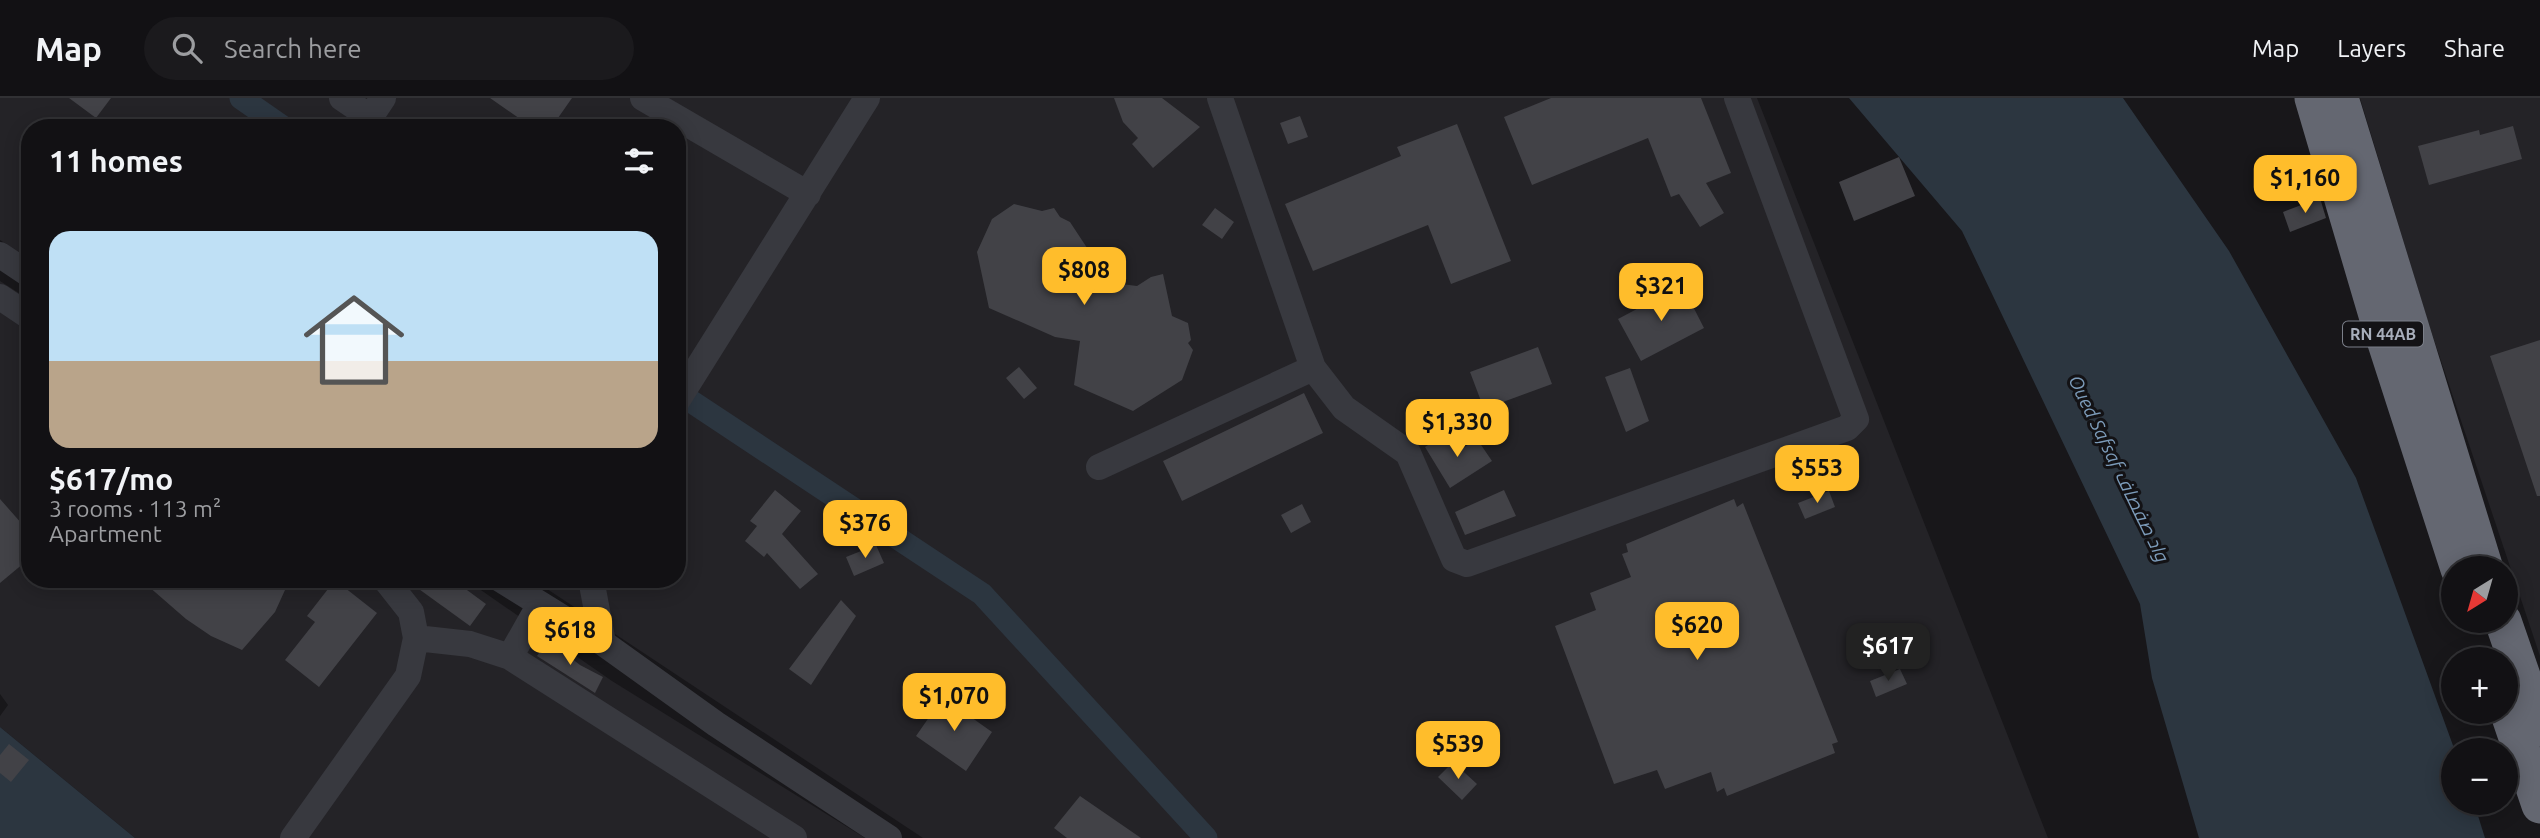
<!DOCTYPE html>
<html lang="en">
<head>
<meta charset="utf-8">
<style>
  body { margin:0; font-family:Ubuntu,Cairo,sans-serif; background:#1b1a1d; color:#f1f3f6; height:100vh; display:flex; flex-direction:column; font-size:26px; white-space:nowrap }
  * { box-sizing:border-box; margin:0 }
  p { font-size:23px; color:#9c9da0 }
  .icon { flex:none; width:38px; height:38px; fill:none; stroke:currentColor; stroke-width:2; stroke-linecap:round; stroke-linejoin:round }
  .map { position:relative; flex:1; overflow:hidden }
  .details { position:absolute; left:21px; top:21px; width:665px; height:469px; display:flex; flex-direction:column; background:#121114; border-radius:28px; box-shadow:0 4px 18px #0003,0 0 0 2px #313134 }
  .details>* { flex:none }
  .needle { width:46px; rotate:217deg }
  .fabs { position:absolute; left:2441px; top:458px; display:grid; gap:14px }
  .fabs a { display:grid; place-items:center; width:77px; height:77px; border-radius:50%; background:#121114; box-shadow:0 4px 18px #0003,0 0 0 2px #313134; font-size:35px }
  .price { position:absolute; translate:-50% -60px; padding:0 16px; border-radius:14px; background:#ffbd2b; color:#111; font-size:23px; line-height:46px; filter:drop-shadow(0 2px 4px #0008) }
  .price::after { content:''; position:absolute; left:50%; top:42px; width:21px; height:16px; margin-left:-10px; background:inherit; clip-path:polygon(0 0,100% 0,50% 100%) }
  .price.on { background:#222; color:#fff }
  ul { padding:0; list-style:none }
  li { display:grid; align-content:center; gap:14px; height:371px; padding:0 28px }
  li span { display:grid; place-items:center; height:217px; border-radius:21px; color:#555 }
  li>.icon { margin-inline-start:auto }
  span .icon { width:126px; height:126px; fill:#fffc; stroke-width:1 }
  li b { font-size:30px }
  h2 { display:flex; justify-content:space-between; align-items:center; height:84px; padding:0 28px; font-size:30px }
  header { display:flex; align-items:center; gap:42px; box-sizing:border-box; height:98px; padding:0 35px; background:#121114; border-bottom:2px solid #313134 }
  header strong { font-size:33px }
  nav { display:flex; gap:38px; margin-inline-start:auto; font-size:24px }
  .search { width:490px; height:63px; background:#1b1a1d; display:flex; align-items:center; gap:18px; box-sizing:border-box; padding:0 24px; border-radius:38px; color:#9c9da0; font-size:26px }
  .map>svg:first-child { display:block }
  .built { fill:#242327 }
  .water { fill:#2c3640 }
  .lines { fill:none; stroke-linecap:round; stroke-linejoin:round }
  .canal { stroke:#2c3640; stroke-width:23 }
  .building { fill:#424247 }
  .minor { stroke:#38393f; stroke-width:26 }
  .highway { stroke:#646771; stroke-width:37 }
  .labels { text-anchor:middle; stroke-width:6; stroke-linejoin:round; paint-order:stroke }
  .shield { fill:#131215; stroke:#7b7f89; stroke-width:2 }
  .shield-label { font-size:16px; font-weight:bold; fill:#a8aebb }
  .water-label { font-size:19px; font-style:italic; fill:#7c9bb9; stroke:#131215 }
</style>
</head>
<body>
<header>
<strong>Map</strong>
<div class="search"><svg class="icon" aria-label="search" viewBox="0 0 24 24"><circle cx="10" cy="10" r="6"/><path d="M15 15l6 6"/></svg>Search here</div>
<nav><a>Map</a><a>Layers</a><a>Share</a></nav>
</header>
<div class="map">
<svg width="2540" height="740" viewBox="0 0 2540 740">
  <rect width="100%" height="100%" fill="#18171a"/>
  <!-- built -->
  <path class="built" d="M0,0H1757L2048,740H923L532,481H677V30H30V161L0,142Z
    M2360,0H2540V558L2428,224Z
    M0,183L30,202V481H465L612,583L865,740H135L0,629V618L8,607L0,596Z"/>
  <!-- water -->
  <path class="water" d="M1849,0H2123L2229,153L2356,380L2455,653L2454,705H2474L2485,740H2199L2152,580L2140,506L1962,133Z
    M0,629L135,740H0Z"/>
  <g class="lines">
    <!-- canal -->
    <path class="canal" d="M241,0L284,30
      M677,294L982,496L1206,740"/>
  </g>
  <!-- building -->
  <path class="building" d="M69,0H111L96,20Z
    M490,0H572L551,30H533Z
    M1114,0H1162L1200,29L1153,70L1132,46L1138,40L1123,24Z
    M1551,0H1701L1731,75L1706,85L1724,115L1700,129L1679,96L1671,99L1648,40L1532,87L1504,19Z
    M1300,18L1308,39L1288,46L1280,25Z
    M1457,26L1511,163L1451,186L1428,127L1313,173L1285,106L1401,58L1397,49Z
    M2513,28L2522,61L2429,87L2418,48L2479,32L2480,37Z
    M1899,59L1915,98L1854,123L1839,84Z
    M2320,100L2326,120L2290,134L2283,114Z
    M1014,106L1042,113L1054,110L1060,119L1070,124L1097,165L1090,182L1137,188L1151,179L1163,176L1172,218L1188,225L1191,242L1188,245L1193,252L1182,282L1133,313L1074,287L1080,243L1055,239L989,210L977,154L992,121Z
    M1215,110L1234,124L1222,141L1202,127Z
    M1682,187L1704,230L1641,263L1618,221Z
    M2540,242V398H2537L2490,258Z
    M1538,249L1552,286L1484,311L1470,274Z
    M1019,269L1037,290L1024,301L1006,280Z
    M1630,270L1649,323L1626,334L1605,279Z
    M1304,295L1323,335L1182,403L1163,363Z
    M1448,334L1460,352L1477,341L1492,363L1450,390L1425,349Z
    M775,392L801,413L782,436L818,476L800,491L767,455L764,459L745,443L757,428L750,423Z
    M1504,392L1516,418L1465,437L1455,414Z
    M1829,393L1835,409L1805,421L1798,405Z
    M0,401L30,435V460L0,485Z
    M1734,401L1737,409L1743,405L1838,644L1832,646L1835,655L1727,698L1724,690L1717,694L1711,674L1665,691L1657,672L1614,686L1555,528L1596,512L1590,495L1631,479L1622,456L1628,454L1626,446Z
    M1302,406L1311,424L1291,435L1281,417Z
    M876,447L884,465L854,478L846,459Z
    M140,481H290L275,514L242,552L211,538L186,521Z
    M405,481H452L486,506L470,528Z
    M335,482L377,515L319,589L285,562L315,524L307,518Z
    M841,502L856,518L811,587L789,571Z
    M548,542L580,567L603,579L595,595L537,558Z
    M1900,571L1907,586L1876,599L1870,583Z
    M946,595L964,608L961,612L992,634L966,673L916,638Z
    M1446,623L1455,641L1435,651L1426,633Z
    M9,646L29,662L11,684L0,675V657Z
    M1453,664L1477,686L1462,702L1438,679Z
    M1080,698L1141,740H1067L1054,730Z"/>
  <g class="lines">
    <!-- minor -->
    <path class="minor" d="M342,0L370,19
      M643,0L808,96
      M1220,0L1313,270L1344,310L1408,355L1454,461L1467,466L1847,330L1856,321L1737,0
      M363,30L383,0
      M0,157L30,177
      M0,199L30,219
      M677,303L867,0
      M1099,369L1313,270
      M500,481L603,545L716,626L889,740
      M591,481L603,545
      M416,540L470,546L510,559L794,740
      M510,559L540,506
      M293,740L408,578L416,540L411,514L385,481"/>
    <!-- highway -->
    <path class="highway" d="M2313,0L2377,217L2459,471
      M2340,0L2485,471
      M2503,523L2540,630
      M2506,607L2540,707"/>
  </g>
  <g class="labels">
    <!-- shield labels -->
    <rect class="shield" x="2343" y="223.5" width="80" height="25" rx="5"/>
    <g class="shield-label">
      <text x="2383" y="242">RN 44AB</text>
    </g>
    <!-- water labels -->
    <g class="water-label">
      <text transform="translate(2119 370) rotate(64)" y="7">Oued Safsaf واد صفصاف</text>
    </g>
  </g>
</svg>
<div class="fabs">
<a><svg class="needle" viewBox="-14 -14 28 28"><path d="M0-13l5 13h-10z" fill="#e53935"/><path d="M0 13l5-13h-10z" fill="#9c9da0"/></svg></a>
<a>+</a>
<a>−</a>
</div>
<b class="price" style="left:2305px;top:117px">$1,160</b>
<b class="price" style="left:1084px;top:209px">$808</b>
<b class="price" style="left:1661px;top:225px">$321</b>
<b class="price" style="left:1457px;top:361px">$1,330</b>
<b class="price" style="left:1817px;top:407px">$553</b>
<b class="price" style="left:865px;top:462px">$376</b>
<b class="price" style="left:1697px;top:564px">$620</b>
<b class="price" style="left:570px;top:569px">$618</b>
<b class="price on" style="left:1888px;top:585px">$617</b>
<b class="price" style="left:954px;top:635px">$1,070</b>
<b class="price" style="left:1458px;top:683px">$539</b>
<section class="details">
<h2>11 homes<svg class="icon" aria-label="filters" viewBox="0 0 24 24"><path d="M4 7h16M4 17h16"/><circle cx="9" cy="7" r="2"/><circle cx="15" cy="17" r="2"/></svg></h2>
<ul>
<li><span style="background:linear-gradient(#bfe0f5 60%,#b9a48a 0)"><svg class="icon" aria-label="home" viewBox="0 0 24 24"><path d="M3 11l9-7 9 7M6 9v11h12V9"/></svg></span><div><b>$617/mo</b><p>3 rooms · 113 m²</p><p>Apartment</p></div></li>
</ul>
</section>
</div>
</body>
</html>
